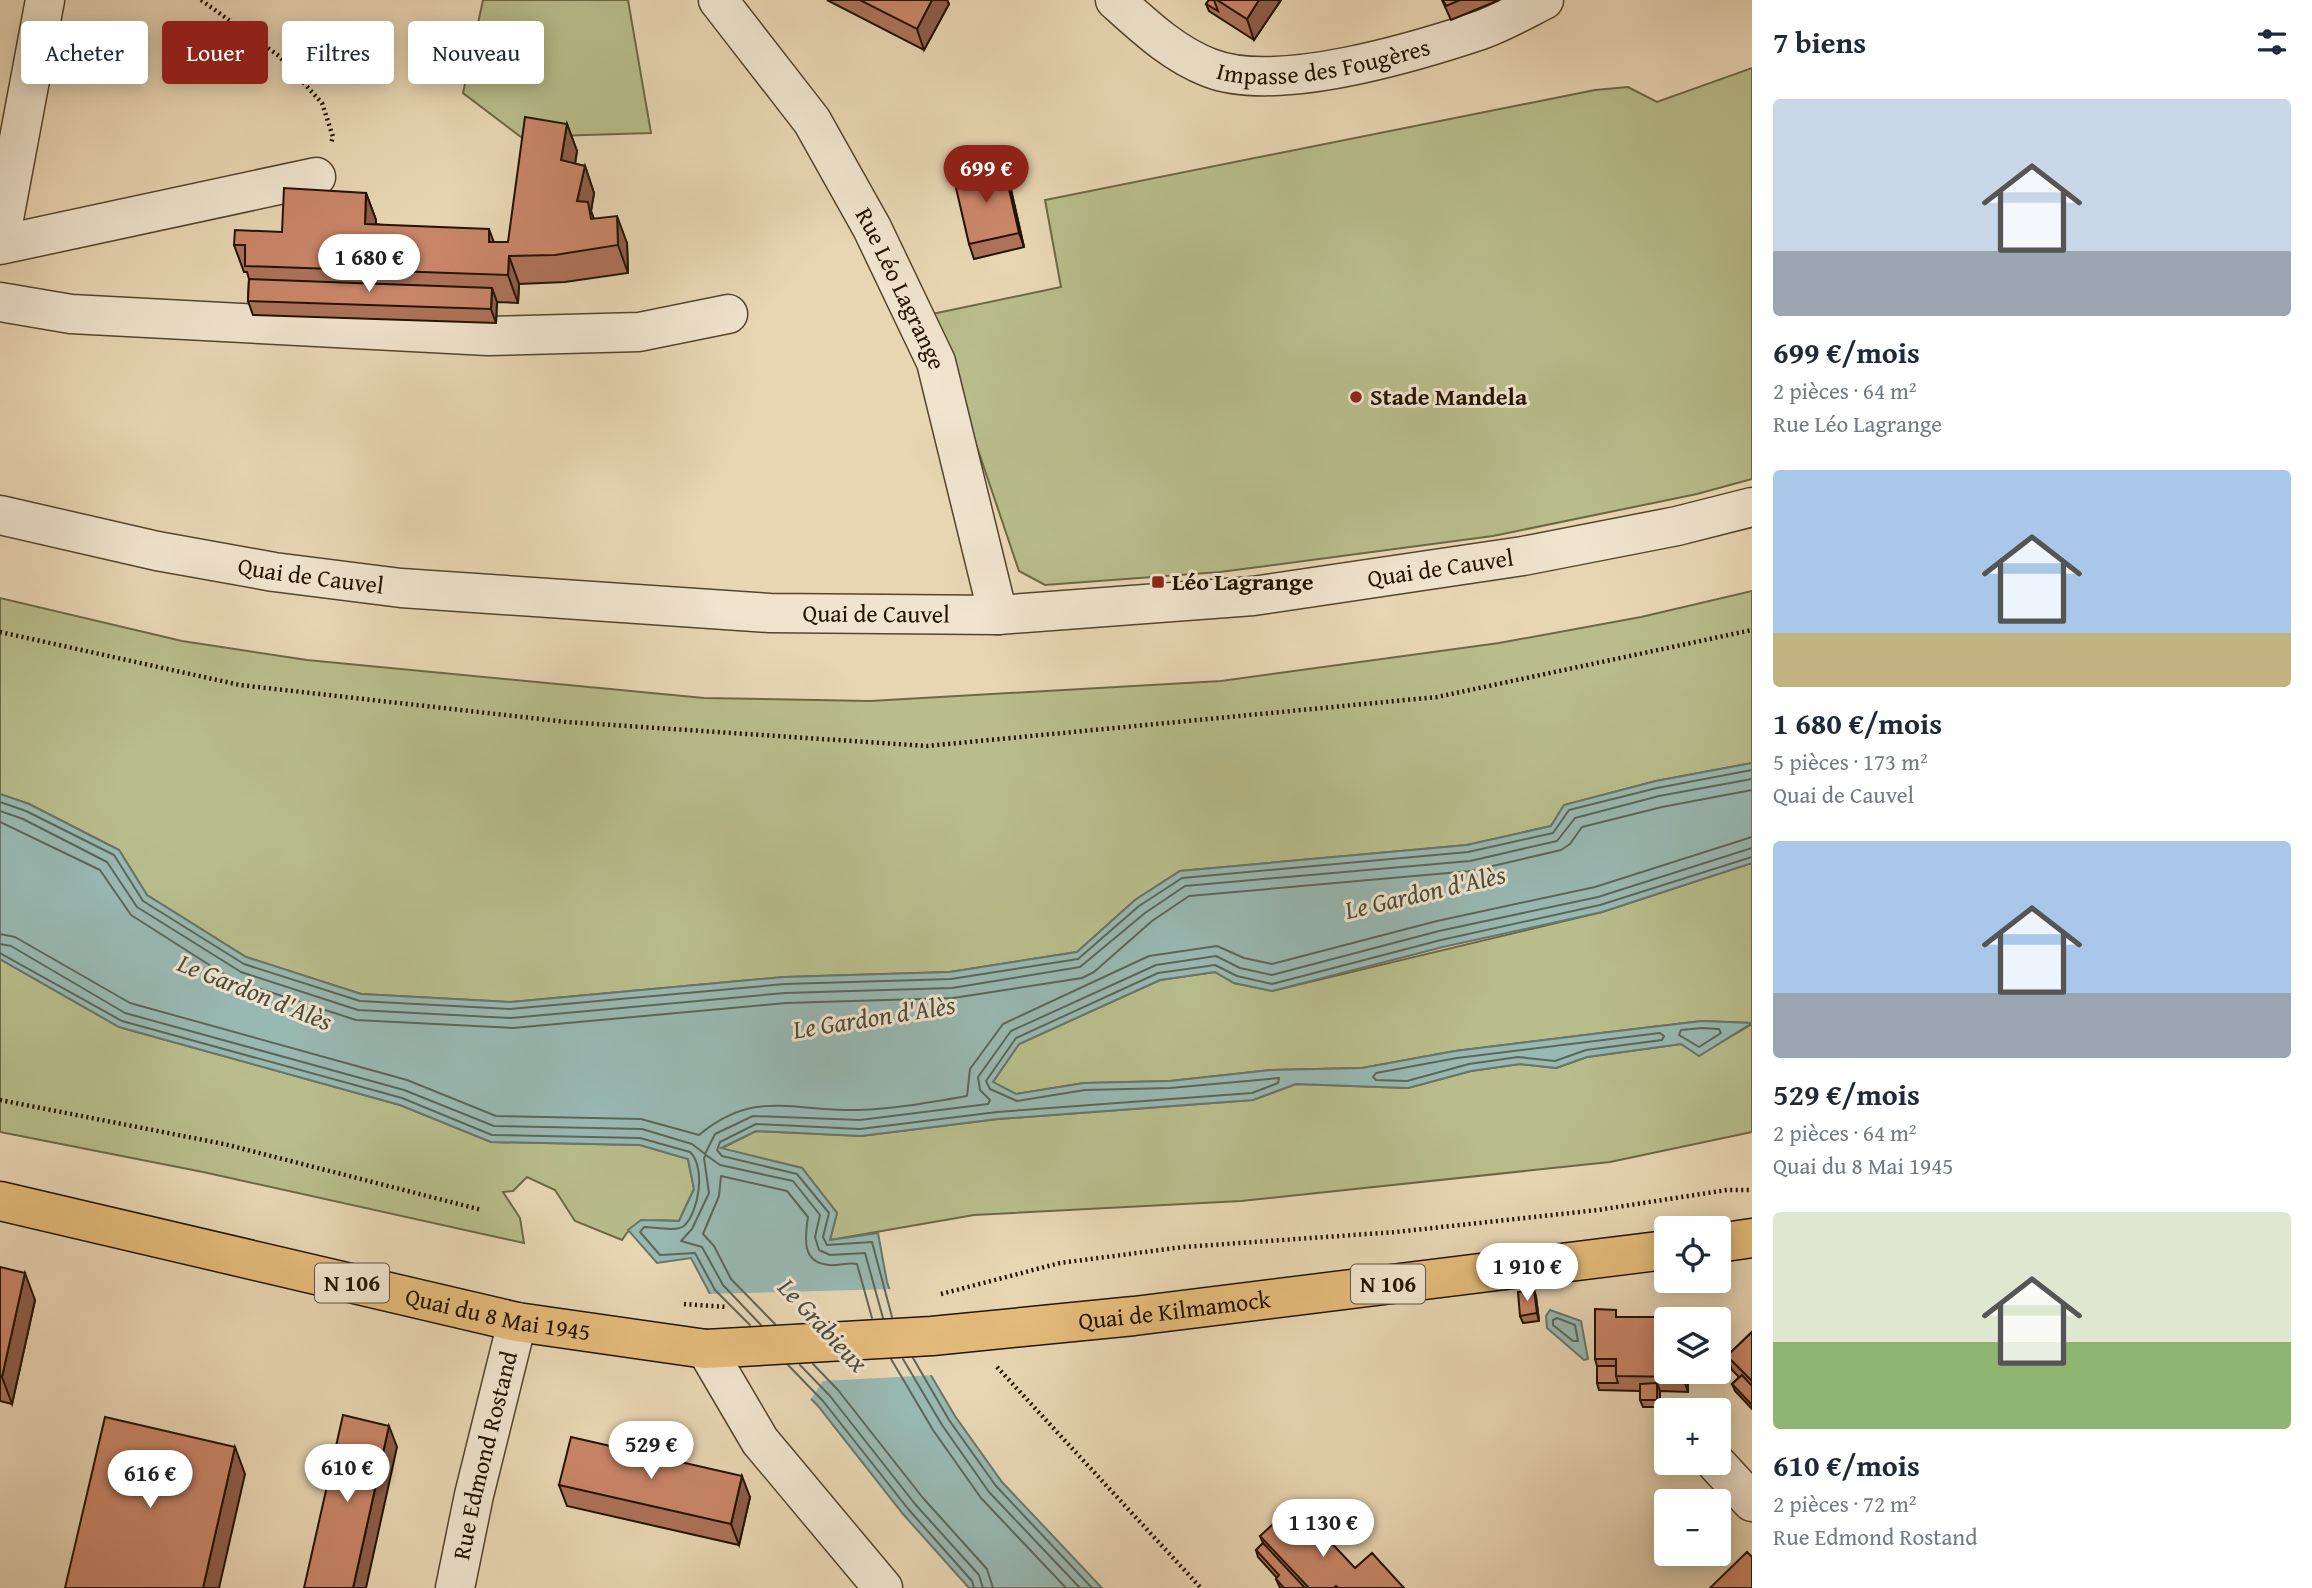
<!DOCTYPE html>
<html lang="fr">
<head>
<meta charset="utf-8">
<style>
  body { margin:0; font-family:"Gentium Book Plus",serif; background:#f2f2f3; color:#1f2937; height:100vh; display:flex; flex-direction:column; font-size:26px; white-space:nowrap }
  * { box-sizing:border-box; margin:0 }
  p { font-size:23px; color:#747a83 }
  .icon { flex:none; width:38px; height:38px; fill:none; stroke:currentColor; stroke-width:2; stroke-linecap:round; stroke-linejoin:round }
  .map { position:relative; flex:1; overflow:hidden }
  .side { display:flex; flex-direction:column; background:#fff; width:560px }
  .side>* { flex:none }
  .top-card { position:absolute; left:21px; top:21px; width:665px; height:63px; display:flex; gap:14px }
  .controls { position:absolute; left:1654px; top:1216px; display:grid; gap:14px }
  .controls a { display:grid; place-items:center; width:77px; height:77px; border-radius:7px; background:#fff; box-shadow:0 4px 18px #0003; font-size:35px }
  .price { position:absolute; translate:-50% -60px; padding:0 16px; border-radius:24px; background:#fff; color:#222; font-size:23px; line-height:46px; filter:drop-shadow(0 2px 4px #0008) }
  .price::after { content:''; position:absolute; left:50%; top:42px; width:21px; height:16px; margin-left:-10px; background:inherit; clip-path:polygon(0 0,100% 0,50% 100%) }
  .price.on { background:#8f2418; color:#fff }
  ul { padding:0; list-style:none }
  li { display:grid; align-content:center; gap:14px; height:371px; padding:0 21px }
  li span { display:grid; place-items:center; height:217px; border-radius:7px; color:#555 }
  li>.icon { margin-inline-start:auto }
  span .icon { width:126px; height:126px; fill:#fffc; stroke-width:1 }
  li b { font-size:30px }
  h2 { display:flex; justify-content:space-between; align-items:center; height:84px; padding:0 21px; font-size:30px }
  .tag { padding:0 24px; border-radius:7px; background:#fff; box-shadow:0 4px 18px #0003; font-size:24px; line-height:63px }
  .tag.on { background:#8f2418; color:#fff }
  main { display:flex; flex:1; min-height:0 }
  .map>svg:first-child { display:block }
  .green { fill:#b8bd8b; stroke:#6d6846; stroke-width:2 }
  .water { fill:#98b8b2; stroke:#69766b; stroke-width:2 }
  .pier { fill:#e8d6b3 }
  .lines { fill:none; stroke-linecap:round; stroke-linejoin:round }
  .shore { stroke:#5d6659; stroke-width:2 }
  .minor-casing { stroke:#54442d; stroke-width:41 }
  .major-casing { stroke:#221300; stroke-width:41 }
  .path { stroke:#221300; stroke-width:4.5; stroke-dasharray:2 3.5; stroke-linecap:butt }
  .minor { stroke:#f0e4ce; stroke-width:38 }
  .major { stroke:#e4bb7a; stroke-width:38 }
  .wall { fill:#ad7259; stroke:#221300; stroke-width:2 }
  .shaded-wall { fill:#8d5d49; stroke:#221300; stroke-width:2 }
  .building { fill:#c98568; stroke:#221300; stroke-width:2 }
  .poi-dot { fill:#8f2418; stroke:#f0e4ce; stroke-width:2.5 }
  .labels { text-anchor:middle; stroke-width:6; stroke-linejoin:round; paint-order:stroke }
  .shield { fill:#f0e4ce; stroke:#60523e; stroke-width:2 }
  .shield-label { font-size:23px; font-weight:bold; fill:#221300 }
  .street-label { font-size:24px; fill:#221300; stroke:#f0e4ce }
  .poi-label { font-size:24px; font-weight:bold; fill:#221300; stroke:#f0e4ce; text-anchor:start }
  .water-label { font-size:26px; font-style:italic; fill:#4b4d3e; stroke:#f0e4ce }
</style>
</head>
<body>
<main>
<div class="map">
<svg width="1752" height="1588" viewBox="0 0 1752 1588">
  <rect width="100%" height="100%" fill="#e8d6b3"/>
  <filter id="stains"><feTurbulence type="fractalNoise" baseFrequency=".00286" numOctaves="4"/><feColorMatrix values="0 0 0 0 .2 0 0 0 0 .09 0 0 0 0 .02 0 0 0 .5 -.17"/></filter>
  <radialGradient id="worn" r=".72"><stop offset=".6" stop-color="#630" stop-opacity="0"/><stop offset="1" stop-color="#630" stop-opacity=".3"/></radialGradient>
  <!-- green -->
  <path class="green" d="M483,0H628L651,133L521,137L463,93Z
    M1752,68V479L1697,494L1493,536L1220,572L1045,585L1019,571L932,314L1061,287L1045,200L1595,90L1628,87L1657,102Z
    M1752,591V763L1656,781L1564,805L1551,826L1467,845L1180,871L1135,900L1077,952L950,972L784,977L511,1002L361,994L246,957L147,895L119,850L29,804L0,794V598L182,641L307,660L704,698L870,701L1221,681L1499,643L1641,617Z
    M1752,863V1023L1702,1021L1601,1033L1455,1051L1362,1068L1271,1070L1170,1081L1084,1083L1016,1094L992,1083L1019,1044L1160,980L1215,972L1234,983L1272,991L1602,912Z
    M0,959L119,1027L400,1105L491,1142L640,1145L688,1159L694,1189L679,1221C653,1220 636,1216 622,1240L575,1221L555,1190L527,1177L513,1191L503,1192L520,1218L524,1243L203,1172L0,1132Z
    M1752,1024V1132L1610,1162L1241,1201L974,1215L830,1240L837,1213L802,1168L720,1149L756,1131L861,1136L998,1119L1253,1100L1296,1084L1408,1088L1471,1071L1520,1064L1556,1068L1587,1057L1681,1044L1699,1055Z"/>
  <!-- water -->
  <path class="water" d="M1752,763V863L1602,912L1443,947L1272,991L1234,983L1215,972L1160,980L1019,1044L993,1082L1016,1094L1084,1083L1170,1081L1271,1070L1362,1068L1455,1051L1601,1033L1702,1021L1752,1023L1699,1056L1681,1044L1587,1057L1556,1068L1520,1064L1471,1071L1408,1088L1296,1084L1253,1100L998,1119L861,1136L756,1131L721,1148L802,1168L837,1213L830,1240L878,1233L887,1282L903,1328L955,1416L1002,1482L1102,1588H969L903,1514L818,1406L710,1294L691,1258L657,1263L628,1230L641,1220L679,1221L694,1189L688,1159L640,1145L491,1142L400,1105L119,1027L0,959V794L29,804L119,850L147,895L246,957L361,994L511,1002L784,977L950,972L1077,952L1135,900L1180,871L1467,845L1551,826L1564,805L1656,781Z
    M1550,1310L1581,1321L1588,1359L1584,1360L1547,1328L1546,1316Z"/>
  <!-- pier -->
  <path class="pier" d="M893,1289L906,1326L935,1375L823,1381L809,1402L706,1294Z"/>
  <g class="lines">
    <!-- shore -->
    <path class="shore" d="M0,802L26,811L114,855L143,901L244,964L360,1001L510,1009L785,984L951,979L1078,959L1139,906L1182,878L1468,852L1553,833L1569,810L1657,788L1752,770
      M0,811L23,819L107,862L137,907L241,972L358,1010L511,1018L785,993L952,988L1080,967L1145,913L1185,886L1470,861L1557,841L1575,818L1659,796L1752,779
      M0,822L100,870L131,915L233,980L356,1020L513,1028L786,1003L953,998L1082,978L1094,972L1152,921L1189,896L1471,871L1561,850L1570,844L1582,827L1662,807L1752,790
      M0,934L15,937L130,1003L407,1080L496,1116L641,1119L699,1135C756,1088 793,1112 859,1110C894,1109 932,1102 967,1096L970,1069L1003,1024L1149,956L1217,946L1244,958L1272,964L1437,921L1595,887L1752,837
      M0,944L11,946L125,1013L404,1090L494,1126L642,1129L692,1144L705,1154L715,1134L753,1116L860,1120L988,1104L990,1100L980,1090L978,1077L1011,1031L1156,965L1216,956L1240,968L1272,975L1439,931L1598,897L1752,848
      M0,953L122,1021L402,1098L492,1135L640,1138L690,1152C706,1167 699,1212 684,1226C676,1232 654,1227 644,1227L640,1232L660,1255L695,1253L715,1290L750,1325
      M1702,1028L1719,1029L1721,1033L1699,1047L1679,1035L1681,1030Z
      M1660,1033L1664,1036L1662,1040L1586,1050L1555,1061L1518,1057L1469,1064L1407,1081L1376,1080L1373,1077L1376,1073L1457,1058Z
      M892,1317L872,1242L827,1245L823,1237L829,1213L797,1174L722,1156L717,1150L720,1142L756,1124L860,1129L997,1112L1252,1093L1278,1083L1279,1078L1170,1088L1085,1090L1017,1101L990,1089L986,1081L1016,1038L1158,973L1215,965L1237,976L1272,984L1441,940L1600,905L1752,857
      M1557,1318L1575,1325L1578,1341H1573L1553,1325V1320Z
      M775,1324L731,1279L714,1246L703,1234L719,1196L721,1176L787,1191L808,1217C805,1237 801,1263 829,1265C839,1266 848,1262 857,1264L872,1318
      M761,1325L723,1285L702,1247L681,1241L692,1229L709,1193L704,1158L706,1155L720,1165L793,1181L820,1215L815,1237L819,1250L830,1255L865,1253L883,1318
      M913,1358L949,1420L996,1486L1092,1588
      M891,1359L933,1430L981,1498L1066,1588
      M903,1359L942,1425L989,1492L1080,1588
      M813,1364L838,1390L923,1498L987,1569L993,1588
      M788,1365L823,1401L909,1510L972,1581L974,1588
      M800,1365L830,1396L915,1504L979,1575L983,1588"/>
    <defs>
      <g id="minor">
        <path id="s1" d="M718,0L812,121L872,228L936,362L998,615"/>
        <path id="s2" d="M1115,0C1144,26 1173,54 1210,68C1277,94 1415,52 1481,30C1503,22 1524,10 1544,0"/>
        <path d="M0,240L45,0"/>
        <path d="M0,245L316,177"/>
        <path d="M0,302L71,314L488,336L639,332L728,314"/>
        <path id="s3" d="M0,515L157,551L274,572L401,588L770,613L998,615L1253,596L1523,556L1677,526L1752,507"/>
        <path d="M706,1349L760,1441L883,1588"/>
        <path d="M1716,1463L1752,1502"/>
        <path id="s4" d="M455,1588L474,1495L517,1322"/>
      </g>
      <g id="major">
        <path id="s5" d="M0,1201L517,1322L706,1349L932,1336L1134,1316L1666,1250"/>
        <path d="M1718,1243L1752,1238"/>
      </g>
    </defs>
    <!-- minor casing -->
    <use href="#minor" class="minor-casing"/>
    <!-- major casing -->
    <use href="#major" class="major-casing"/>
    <!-- path -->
    <path class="path" d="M201,0L279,56L322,103L333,137L331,143
      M0,632L240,685L567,722L927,746L1437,697L1752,630
      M0,1100L224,1144L482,1210
      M941,1294L1060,1263L1183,1247L1396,1232L1598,1210L1727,1190H1752
      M684,1304L727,1307
      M997,1367L1201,1588"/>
    <!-- minor -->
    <use href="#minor" class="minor"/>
    <!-- major -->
    <use href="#major" class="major"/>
  </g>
  <!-- wall -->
  <path class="wall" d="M827,0H947L949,4L924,50Z
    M1209,0H1281L1254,40L1209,11L1206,4Z
    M1442,0H1499L1451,20Z
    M567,124L577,151L575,164L585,166L594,193L591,211L594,219L627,243L628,273L565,282L519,284L518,303L497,302L496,323L253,315L248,301L249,279L247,272H244L234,245L282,232L366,193L376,220L375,224L494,242H508Z
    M1009,181L1024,247L974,259L969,244Z
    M0,1267L35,1300L12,1404L0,1401Z
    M1534,1290L1536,1297L1539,1321L1523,1323L1520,1316Z
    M1618,1317H1683L1684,1320H1666L1688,1372V1392L1660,1391V1407H1643L1640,1400V1391L1599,1390L1597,1383V1366L1595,1359Z
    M1752,1332V1409L1735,1391L1732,1384L1739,1377L1732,1370L1727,1356Z
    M559,1485L750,1497L739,1545L567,1506Z
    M1296,1528L1355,1568L1404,1588H1280L1276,1579L1277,1578L1258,1557L1256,1550L1263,1543L1260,1536Z"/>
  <!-- shaded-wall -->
  <path class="shaded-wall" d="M932,0H947L949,4L924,50L917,29Z
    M1259,0H1281L1254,40L1247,19Z
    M567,124L577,151L571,187L561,160Z
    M585,166L594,193L591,211L598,230L577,201Z
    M1004,167L1009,181L1024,247L1019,233Z
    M366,193L376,220L375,251L365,224Z
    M617,216L627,243L628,273L618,245Z
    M489,229L499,256L489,242Z
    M509,256L519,284L518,303L508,275Z
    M492,288L497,302L496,323L491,309Z
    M25,1273L35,1300L12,1404L2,1377Z
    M1534,1290L1536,1297L1539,1321L1537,1313Z
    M1683,1372H1688V1392L1683,1377Z
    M1657,1383L1660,1391V1407L1657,1400Z
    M389,1426L397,1447L366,1588H353Z
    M235,1447L245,1474L219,1588H203Z
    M742,1476L750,1497L739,1545L731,1524Z"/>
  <!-- building -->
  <path class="building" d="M860,0H932L917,29Z
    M1209,0H1214L1218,11L1206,4Z
    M1217,0H1259L1247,19Z
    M1443,0H1460L1446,6Z
    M525,117L567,124L561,160L585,166L577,201L588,202L591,219L617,216L618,245L555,255L509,256L508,275L245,266V245H234L235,230L282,232L284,188L366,193L365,224L489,229V242H508Z
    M1004,167L1019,233L969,244L953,175Z
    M249,279L492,288L491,309L248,301Z
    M0,1267L25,1273L2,1377L0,1376Z
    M1534,1290L1537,1313L1520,1316L1518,1292Z
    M1595,1309L1616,1310V1317H1683V1320H1666V1372H1683V1377L1616,1376V1359H1595Z
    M1752,1332V1381L1727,1356Z
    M1597,1366H1616V1376L1618,1383H1597Z
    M1742,1375L1752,1386V1405L1732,1384Z
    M1657,1383V1400H1640V1384Z
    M343,1415L389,1426L353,1588H304Z
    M105,1417L235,1447L203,1588H65Z
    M571,1437L742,1476L731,1524L559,1485Z
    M1283,1515L1296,1528L1307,1517L1355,1568L1372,1553L1404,1588H1338L1336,1586L1334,1588H1309L1260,1536Z
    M1263,1543L1305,1588H1284L1276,1579L1279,1575L1256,1550Z
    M1747,1552L1752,1557V1588H1710Z"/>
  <!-- markers -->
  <g class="poi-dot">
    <circle cx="1356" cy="397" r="7"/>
    <rect x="1151" y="575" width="14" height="14" rx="3.5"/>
  </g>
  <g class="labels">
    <!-- shield labels -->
    <g class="shield">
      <rect x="315" y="1263.5" width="74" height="39" rx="5"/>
      <rect x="1351" y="1264.5" width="74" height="39" rx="5"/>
    </g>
    <g class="shield-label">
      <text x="352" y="1291">N 106</text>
      <text x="1388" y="1292">N 106</text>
    </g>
    <!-- street labels -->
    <g class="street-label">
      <text dy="8" stroke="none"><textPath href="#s2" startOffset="233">Impasse des Fougères</textPath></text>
      <text dy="8" stroke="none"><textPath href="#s1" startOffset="343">Rue Léo Lagrange</textPath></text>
      <text dy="8" stroke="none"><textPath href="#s3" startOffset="1451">Quai de Cauvel</textPath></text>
      <text dy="8" stroke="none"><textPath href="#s3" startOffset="317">Quai de Cauvel</textPath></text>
      <text dy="8" stroke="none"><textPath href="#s3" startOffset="884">Quai de Cauvel</textPath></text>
      <text dy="8" stroke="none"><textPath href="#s5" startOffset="1192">Quai de Kilmamock</textPath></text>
      <text dy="8" stroke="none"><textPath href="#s5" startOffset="511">Quai du 8 Mai 1945</textPath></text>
      <text dy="8" stroke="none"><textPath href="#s4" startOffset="136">Rue Edmond Rostand</textPath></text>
    </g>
    <!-- poi labels -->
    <g class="poi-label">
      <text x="1370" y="405">Stade Mandela</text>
      <text x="1172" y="590">Léo Lagrange</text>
    </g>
    <!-- water labels -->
    <g class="water-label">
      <text transform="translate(1425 892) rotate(-13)" y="9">Le Gardon d'Alès</text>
      <text transform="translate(255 992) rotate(22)" y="9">Le Gardon d'Alès</text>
      <text transform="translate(874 1017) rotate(-9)" y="9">Le Gardon d'Alès</text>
      <text transform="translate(823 1325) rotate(47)" y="9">Le Grabieux</text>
    </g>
  </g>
  <rect width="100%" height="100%" filter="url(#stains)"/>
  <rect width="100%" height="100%" fill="url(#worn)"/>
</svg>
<div class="controls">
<a><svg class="icon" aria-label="locate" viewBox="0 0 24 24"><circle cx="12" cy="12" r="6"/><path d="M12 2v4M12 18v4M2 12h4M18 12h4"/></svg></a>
<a><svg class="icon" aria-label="layers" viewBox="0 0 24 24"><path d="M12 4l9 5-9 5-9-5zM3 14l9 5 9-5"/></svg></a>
<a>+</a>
<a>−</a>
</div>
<b class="price on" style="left:986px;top:205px">699 €</b>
<b class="price" style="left:369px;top:294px">1 680 €</b>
<b class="price" style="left:1527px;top:1303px">1 910 €</b>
<b class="price" style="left:651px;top:1481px">529 €</b>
<b class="price" style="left:347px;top:1504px">610 €</b>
<b class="price" style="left:150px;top:1510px">616 €</b>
<b class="price" style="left:1323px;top:1559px">1 130 €</b>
<div class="top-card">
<a class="tag">Acheter</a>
<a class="tag on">Louer</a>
<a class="tag">Filtres</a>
<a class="tag">Nouveau</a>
</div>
</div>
<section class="side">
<h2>7 biens<svg class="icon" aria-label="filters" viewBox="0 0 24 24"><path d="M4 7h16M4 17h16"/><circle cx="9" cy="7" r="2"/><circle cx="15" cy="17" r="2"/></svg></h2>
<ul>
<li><span style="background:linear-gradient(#c9d6e8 70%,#9aa5b1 0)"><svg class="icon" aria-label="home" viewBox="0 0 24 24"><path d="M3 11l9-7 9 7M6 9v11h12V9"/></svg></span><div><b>699 €/mois</b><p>2 pièces · 64 m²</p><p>Rue Léo Lagrange</p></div></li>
<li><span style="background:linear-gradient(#a9c7e8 75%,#c2b280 0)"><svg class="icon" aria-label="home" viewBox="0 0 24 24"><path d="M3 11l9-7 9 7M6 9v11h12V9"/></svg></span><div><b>1 680 €/mois</b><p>5 pièces · 173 m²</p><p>Quai de Cauvel</p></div></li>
<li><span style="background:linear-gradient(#a9c7e8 70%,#9aa5b1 0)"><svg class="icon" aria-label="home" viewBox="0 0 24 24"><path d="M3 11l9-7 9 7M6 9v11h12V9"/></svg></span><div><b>529 €/mois</b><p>2 pièces · 64 m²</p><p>Quai du 8 Mai 1945</p></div></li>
<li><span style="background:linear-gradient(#dfe7d0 60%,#8fb573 0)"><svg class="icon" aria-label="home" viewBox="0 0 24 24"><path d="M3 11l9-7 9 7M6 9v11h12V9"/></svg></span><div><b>610 €/mois</b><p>2 pièces · 72 m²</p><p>Rue Edmond Rostand</p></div></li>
</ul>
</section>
</main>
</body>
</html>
